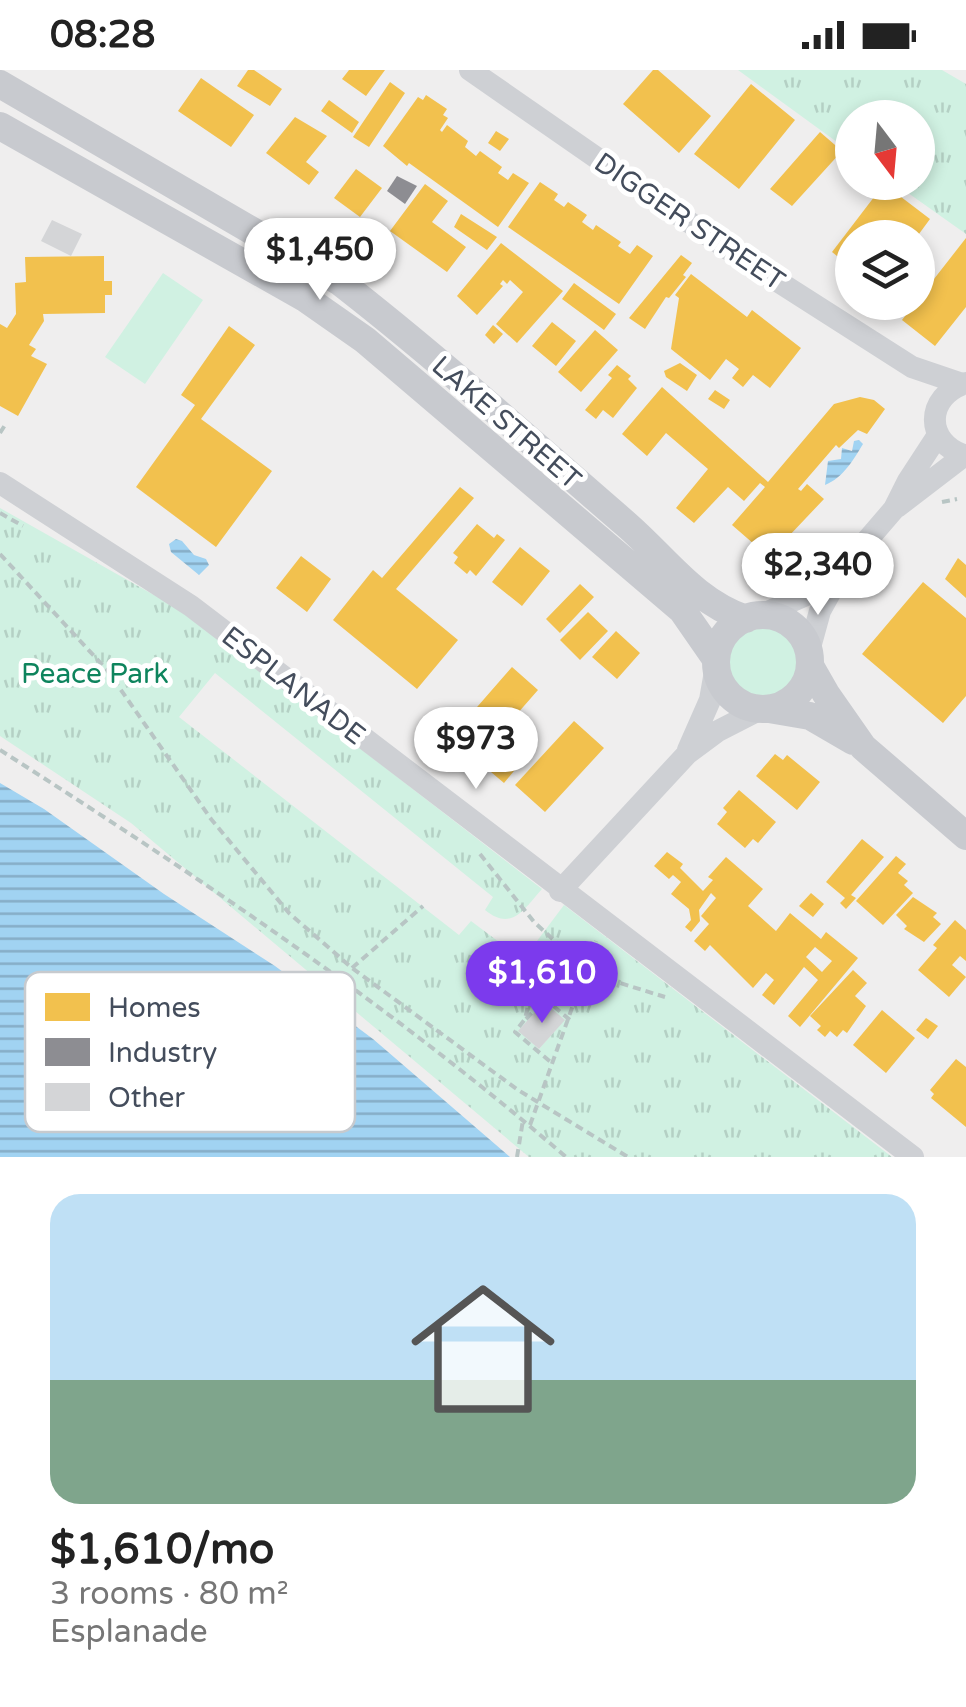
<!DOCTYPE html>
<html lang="en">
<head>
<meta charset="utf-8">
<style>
  body { margin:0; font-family:"Varela Round",sans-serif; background:#f2f2f2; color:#222; height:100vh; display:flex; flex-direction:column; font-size:38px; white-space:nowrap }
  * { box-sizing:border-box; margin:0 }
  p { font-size:32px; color:#767676 }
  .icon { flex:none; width:55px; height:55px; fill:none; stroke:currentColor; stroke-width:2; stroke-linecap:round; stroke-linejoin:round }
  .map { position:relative; height:1087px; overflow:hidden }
  .drawer { display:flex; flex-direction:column; background:#fff; flex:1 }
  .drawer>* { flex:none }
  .needle { width:65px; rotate:164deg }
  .tools { position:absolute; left:835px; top:30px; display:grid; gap:20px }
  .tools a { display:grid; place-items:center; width:100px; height:100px; border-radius:50%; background:#fff; box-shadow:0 5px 15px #0003; font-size:50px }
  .price { position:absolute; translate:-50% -85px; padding:0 22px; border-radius:35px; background:#fff; color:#222; font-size:32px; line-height:65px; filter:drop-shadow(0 2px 5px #0008) }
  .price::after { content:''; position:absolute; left:50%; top:60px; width:30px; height:22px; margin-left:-15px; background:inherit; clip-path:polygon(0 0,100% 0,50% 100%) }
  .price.selected { background:#7c3aed; color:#fff }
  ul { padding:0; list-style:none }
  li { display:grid; align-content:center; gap:20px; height:530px; padding:0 50px }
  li+li { border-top:2px solid #e0e0e0 }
  li span { display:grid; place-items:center; height:310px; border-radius:30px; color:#555 }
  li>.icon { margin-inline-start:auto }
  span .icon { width:180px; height:180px; fill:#fffc; stroke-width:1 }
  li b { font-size:42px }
  .status { display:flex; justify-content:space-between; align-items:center; height:70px; padding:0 50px; background:#fff; direction:ltr }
  .status svg { height:28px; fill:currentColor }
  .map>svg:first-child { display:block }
  .grass { fill:#d0f1e2 }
  .park { fill:url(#park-tufts); fill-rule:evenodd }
  .water { fill:url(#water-rules) }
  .homes { fill:#f2c14e; fill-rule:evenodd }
  .industry { fill:#8d8d92 }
  .building { fill:#d4d5d7 }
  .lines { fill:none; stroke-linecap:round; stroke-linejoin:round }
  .path { stroke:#b8c5c4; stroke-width:4; stroke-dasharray:8 5; stroke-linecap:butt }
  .minor { stroke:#ced0d4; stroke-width:22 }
  .major { stroke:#c8cacf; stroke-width:28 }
  .labels { text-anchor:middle; stroke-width:10; stroke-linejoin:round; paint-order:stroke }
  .street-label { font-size:28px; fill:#444d5c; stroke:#fff }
  .park-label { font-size:28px; fill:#0e845d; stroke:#fff }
  .key { fill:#fff; stroke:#c7cace; stroke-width:2.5 }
  .key-label { font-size:28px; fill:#444d5c }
</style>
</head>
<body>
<div class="status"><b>08:28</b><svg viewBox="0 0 49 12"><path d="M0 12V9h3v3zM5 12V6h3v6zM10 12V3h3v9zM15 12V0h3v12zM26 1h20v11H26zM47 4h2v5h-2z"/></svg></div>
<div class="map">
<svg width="966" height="1087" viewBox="0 0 966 1087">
  <defs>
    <pattern id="park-tufts" width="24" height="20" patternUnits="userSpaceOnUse" patternTransform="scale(2.5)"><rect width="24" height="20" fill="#d0f1e2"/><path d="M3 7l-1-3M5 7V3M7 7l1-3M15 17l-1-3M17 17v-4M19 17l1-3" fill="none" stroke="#b4d0c4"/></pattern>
    <pattern id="water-rules" width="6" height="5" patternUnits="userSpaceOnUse" patternTransform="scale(2.5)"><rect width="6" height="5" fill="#a1d3f2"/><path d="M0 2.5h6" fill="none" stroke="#85adc7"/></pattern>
  </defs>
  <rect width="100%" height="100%" fill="#efeeee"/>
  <!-- grass -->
  <path class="grass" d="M163,203L203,230L145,314L105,287Z
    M727 591a36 36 0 1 1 72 0a36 36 0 1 1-72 0Z"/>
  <!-- park -->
  <path class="park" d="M738,0H942L966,14V164L894,113L918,112V48H852V83Z
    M0,438L184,542L542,819C524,839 512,862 485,840L493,827L215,603L179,647L459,865L471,851L559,917L573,898L537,871L564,835L892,1087H529L131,753L0,666ZM544,933L564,950L539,979L519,961Z"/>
  <!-- water -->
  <path class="water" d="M859,370L863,374C854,389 843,408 825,415L828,391L841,389L842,378L852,381L854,371Z
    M176,469L182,471L194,485L206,489L209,495L199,505L171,482L169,474Z
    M0,713L44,739L164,824L275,896L373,969L510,1087H0Z"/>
  <!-- homes -->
  <path class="homes" d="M248,0H254L282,19L270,36L237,16Z
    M349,0H385L366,26L342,9Z
    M653,0H658L711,46L679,83L623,34Z
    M201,8L254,45L231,77L178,41Z
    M390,12L405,23L369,77L353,67Z
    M751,14L795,50L739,119L694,84Z
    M426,25L447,39L443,45L448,48L440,60L442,62L447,55L468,71L465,77L476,86L480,81L502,97L498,103L508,110L513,103L529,113L498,157L409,93L407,96L383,76L418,27L423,30Z
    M329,30L359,52L352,63L321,41Z
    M295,47L327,66L306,92L319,102L309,115L266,83Z
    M496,61L509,69L500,81L488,73Z
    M820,62L842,81L792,136L770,119Z
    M356,99L382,118L360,147L334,128Z
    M540,112L558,124L554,130L564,137L568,132L587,145L582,152L593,160L596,155L621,172L618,176L630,184L637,175L653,186L619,234L508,157Z
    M425,114L448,131L432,152L466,177L447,202L390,161Z
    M884,114L930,149L916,168H852V198L832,182Z
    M461,144L497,167L487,180L454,157Z
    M966,168V237L935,276L902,250Z
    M501,173L563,221L517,273L496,254L523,222L510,210L507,214L503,210L500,214L503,216L477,245L457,226Z
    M681,185L692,193L683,205L686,207L669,228L666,227L645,259L629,248Z
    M104,186V211H112V225H105V243L43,244L44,251L29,275L36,279L31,286L47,294L18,346L0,336V254L7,258L16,244L15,213L26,212L25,187Z
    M691,204L747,247L752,240L801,278L770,318L753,305L743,317L732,308L739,299L726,289L710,310L671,279L679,228L675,225Z
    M574,213L616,244L604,260L562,229Z
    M552,252L576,271L556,296L532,276Z
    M493,255L503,264L494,274L485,265Z
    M229,256L255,275L201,349L272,401L216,477L136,417L195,335L181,325Z
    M595,260L618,280L581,322L558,302Z
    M680,293L697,305L687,321L666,307L664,301Z
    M617,295L631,306L628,309L637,318L613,348L603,340L596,349L585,340L612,308L608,305Z
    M662,317L768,412L834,334L860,327L874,330L885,339L867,364L858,360L839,378L836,375L798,419L801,421L807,414L824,429L769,487L732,455L765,417L760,413L744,431L728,417L694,453L676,438L708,399L666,363L647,386L622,364Z
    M715,320L730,330L724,339L708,329Z
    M460,417L474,428L396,519L458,570L417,619L333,550L373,500L382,508Z
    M477,454L494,468L497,464L505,470L476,506L470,500L467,504L454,493L458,487L453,483Z
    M520,477L550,501L522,536L492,512Z
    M301,486L331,509L307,542L276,518Z
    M958,488L966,495V528L945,509Z
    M923,512L966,548V626L943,653L862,584Z
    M580,514L594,527L560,563L546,549Z
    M588,542L608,561L580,590L560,570Z
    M616,561L640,583L617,609L592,587Z
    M512,597L538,620L476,691L450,668Z
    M574,651L604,678L545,742L515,715Z
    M520,654L532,664L524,673L532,679L504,713L485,697Z
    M775,684L783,690L787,685L820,712L797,740L756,706Z
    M739,720L776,752L758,773L753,769L745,778L717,754L727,742L723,738Z
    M862,769L884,787L851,825L856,828L846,839L840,833L845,828L826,812Z
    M667,782L683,794L680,798L703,821L713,810L708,807L726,787L763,819L748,836L776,861L790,843L821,869L826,862L858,888L800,957L788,946L818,910L804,897L774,935L762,925L774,910L766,903L753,918L710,875L705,881L694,871L709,854L701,846L716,828L711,823L699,840L700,851L691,862L685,857L691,850L689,839L671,824L681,812L673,805L669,809L654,796ZM815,877L832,891L822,902L806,887Z
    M896,786L906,794L898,803L908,811L904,815L913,823L883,855L856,831Z
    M811,823L824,834L813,847L799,836Z
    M913,827L937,843L933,847L941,854L924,872L904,859L907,856L896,845Z
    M955,850L966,860V891L960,886L952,895L966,907L949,927L918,900L937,878L933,875Z
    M853,900L867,913L855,926L866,936L847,963L843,960L837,967L830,961L825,967L817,960L821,956L810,946Z
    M882,940L915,968L886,1003L853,975Z
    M926,948L938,956L928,969L916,960Z
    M956,989L966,997V1057L931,1028L934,1024L930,1020Z"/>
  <!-- industry -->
  <path class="industry" d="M397,106L417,116L405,134L387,121Z"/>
  <!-- building -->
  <path class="building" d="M52,150L82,164L71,186L41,171Z
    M544,932L565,950L539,979L518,961Z"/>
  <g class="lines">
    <!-- path -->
    <path class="path" d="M0,363L5,355
      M942,432L957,429
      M0,443L23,456
      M0,484L107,600L211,749L289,843L352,898L518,1020L628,1087
      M0,680C196,805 390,935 566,1087
      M480,784L534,852L591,904L665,927
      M352,898L423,836
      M536,900L525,949L515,962L553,994
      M526,949L545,929L570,950
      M530,1055L596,871
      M517,1087L523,1050"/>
    <!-- minor -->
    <path class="minor" d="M470,0L738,186L912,297L962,314
      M966,313C925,326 924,373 966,386
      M0,413L191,536L913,1087
      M897,437L965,385
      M761,545L804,526L839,500
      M809,581L820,541L845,496L894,439L908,411L938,365
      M688,680L710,630L716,596
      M560,821L687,684L718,661L761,639"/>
    <!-- major -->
    <path class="major" d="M0,14L340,212C439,289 532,373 627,455C667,490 694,531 746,549
      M0,56L305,228L365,270L682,540L716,589
      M716 592a47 47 0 1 1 94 0a47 47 0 1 1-94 0Z
      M810,596L826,624L863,677L966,766
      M769,639L810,646L853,671"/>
  </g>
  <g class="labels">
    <!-- street labels -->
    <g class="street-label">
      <text transform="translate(690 151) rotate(34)" y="10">DIGGER STREET</text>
      <text transform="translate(507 352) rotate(41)" y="10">LAKE STREET</text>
      <text transform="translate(294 615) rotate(38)" y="10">ESPLANADE</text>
    </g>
    <!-- park labels -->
    <g class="park-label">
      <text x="95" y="613">Peace Park</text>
    </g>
  </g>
  <!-- legend -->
  <rect x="25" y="902" width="330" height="160" rx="15" class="key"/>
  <rect x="45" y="923" width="45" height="28" fill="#f2c14e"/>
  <rect x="45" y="968" width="45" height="28" fill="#8d8d92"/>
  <rect x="45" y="1013" width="45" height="28" fill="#d4d5d7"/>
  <g class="key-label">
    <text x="108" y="947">Homes</text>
    <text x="108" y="992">Industry</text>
    <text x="108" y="1037">Other</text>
  </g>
</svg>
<div class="tools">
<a><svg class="needle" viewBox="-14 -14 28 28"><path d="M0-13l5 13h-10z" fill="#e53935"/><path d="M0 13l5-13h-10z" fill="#767676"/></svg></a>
<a><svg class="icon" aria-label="layers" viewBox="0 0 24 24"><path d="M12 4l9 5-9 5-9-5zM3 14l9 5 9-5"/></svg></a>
</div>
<b class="price" style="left:320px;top:233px">$1,450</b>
<b class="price" style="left:818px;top:548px">$2,340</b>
<b class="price" style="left:476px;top:722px">$973</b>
<b class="price selected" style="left:542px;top:956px">$1,610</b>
</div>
<section class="drawer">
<ul>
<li><span style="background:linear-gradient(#bfe0f5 60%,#7fa58c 0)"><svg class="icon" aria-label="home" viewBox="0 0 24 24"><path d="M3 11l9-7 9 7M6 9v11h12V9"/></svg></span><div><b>$1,610/mo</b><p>3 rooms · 80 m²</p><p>Esplanade</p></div></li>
</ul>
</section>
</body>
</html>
